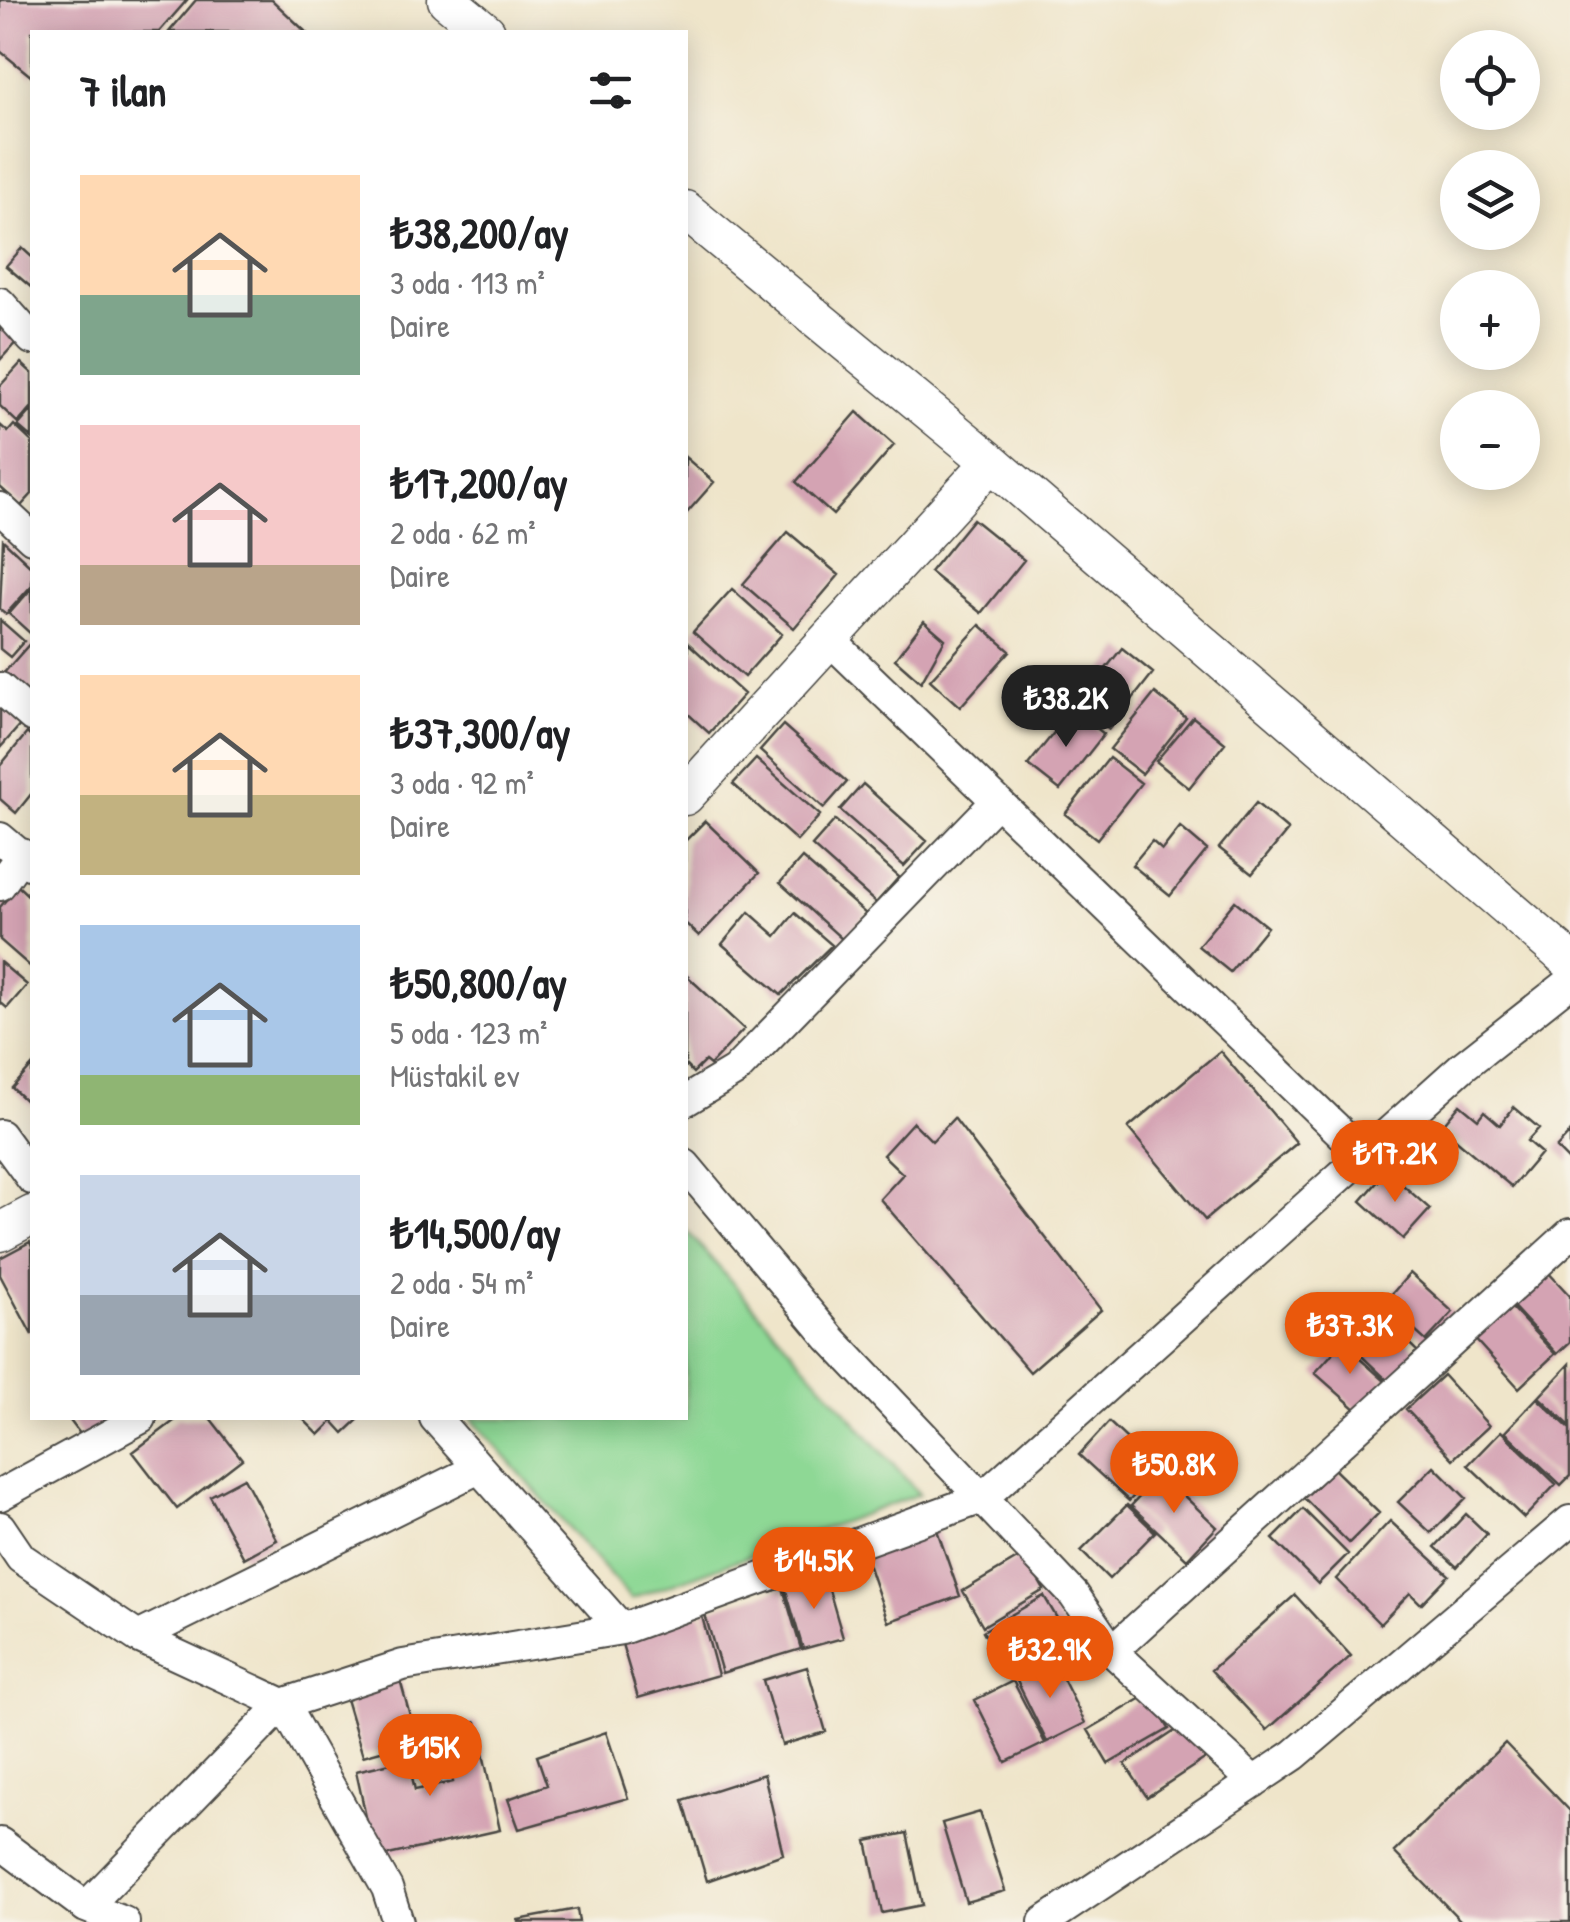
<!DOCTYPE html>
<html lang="tr">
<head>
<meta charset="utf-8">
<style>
  body { margin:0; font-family:"Patrick Hand",sans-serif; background:#f2f2f2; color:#202124; height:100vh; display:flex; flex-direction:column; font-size:38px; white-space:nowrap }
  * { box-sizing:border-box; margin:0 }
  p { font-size:32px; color:#757577 }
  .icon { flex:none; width:55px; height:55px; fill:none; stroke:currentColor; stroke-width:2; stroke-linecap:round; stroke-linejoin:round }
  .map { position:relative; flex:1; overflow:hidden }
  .drawer { position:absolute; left:30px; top:30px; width:658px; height:1390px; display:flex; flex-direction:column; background:#fff; border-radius:0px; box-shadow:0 5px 25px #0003 }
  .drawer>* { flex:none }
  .controls { position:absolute; left:1440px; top:30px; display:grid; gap:20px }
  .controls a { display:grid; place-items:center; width:100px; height:100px; border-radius:50%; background:#fff; box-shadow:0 5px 25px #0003; font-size:50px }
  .price { position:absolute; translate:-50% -85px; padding:0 22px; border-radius:35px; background:#ea580c; color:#fff; font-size:32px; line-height:65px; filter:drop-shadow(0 2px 5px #0008) }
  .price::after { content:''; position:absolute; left:50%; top:60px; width:30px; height:22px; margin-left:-15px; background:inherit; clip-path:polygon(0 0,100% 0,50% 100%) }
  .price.active { background:#222; color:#fff }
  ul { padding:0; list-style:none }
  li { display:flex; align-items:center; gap:30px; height:250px; padding:0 50px }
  li span { display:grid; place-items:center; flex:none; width:280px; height:200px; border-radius:0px; color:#555 }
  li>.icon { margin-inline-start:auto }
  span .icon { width:120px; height:120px; fill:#fffc; stroke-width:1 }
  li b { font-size:42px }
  h2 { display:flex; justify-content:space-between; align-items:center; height:120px; padding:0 50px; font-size:42px }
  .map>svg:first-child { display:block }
  .green { fill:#8ed895; stroke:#5c8260; stroke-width:2.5 }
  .building { fill:#d4a3b3 }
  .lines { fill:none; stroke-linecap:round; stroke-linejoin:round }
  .minor-casing { stroke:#484743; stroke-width:34 }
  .tertiary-casing { stroke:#484743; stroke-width:41 }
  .minor { stroke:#fff; stroke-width:30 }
  .tertiary { stroke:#fff; stroke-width:38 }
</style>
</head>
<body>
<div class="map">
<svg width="1570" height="1922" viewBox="0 0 1570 1922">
  <rect width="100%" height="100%" fill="#f7f3e8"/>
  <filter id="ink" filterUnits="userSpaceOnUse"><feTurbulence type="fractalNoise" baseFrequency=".01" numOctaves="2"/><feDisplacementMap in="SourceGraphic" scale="20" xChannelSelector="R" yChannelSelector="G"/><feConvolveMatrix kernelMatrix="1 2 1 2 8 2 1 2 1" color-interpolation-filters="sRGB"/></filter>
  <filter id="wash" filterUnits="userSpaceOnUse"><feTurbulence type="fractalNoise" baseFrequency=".0048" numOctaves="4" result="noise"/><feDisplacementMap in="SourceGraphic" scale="40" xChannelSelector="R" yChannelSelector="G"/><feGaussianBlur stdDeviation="2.25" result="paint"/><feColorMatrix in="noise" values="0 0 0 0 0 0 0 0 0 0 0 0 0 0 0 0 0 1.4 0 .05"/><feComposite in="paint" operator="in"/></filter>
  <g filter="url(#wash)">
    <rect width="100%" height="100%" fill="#efe5ca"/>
    <!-- green -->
    <path class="green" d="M685,1229L919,1494L631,1599L471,1418H685Z"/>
    <g id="blocks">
      <!-- building -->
      <path class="building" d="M0,0H187L159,32H32V77L0,51Z
        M196,0H272L306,32H169Z
        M22,248L32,257V288L6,266Z
        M0,321L19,339L0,360Z
        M21,363L32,373V407L18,423L0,406V386Z
        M32,410V438L18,426Z
        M857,412L894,445L833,515L796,482Z
        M0,425L8,432L14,425L32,442V494L21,506L0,487Z
        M685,457L714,482L685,515Z
        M973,519L1024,560L981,613L930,572Z
        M788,532L839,575L794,628L743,584Z
        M3,540L32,567V585L6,614L0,609Z
        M32,588V635L9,614Z
        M732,589L782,634L744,677L693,632Z
        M0,620L24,641L10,657L0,649Z
        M924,621L945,639L921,682L895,659Z
        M980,625L1010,651L960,707L930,680Z
        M32,641V701L3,674Z
        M688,643L744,694L709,733L685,711Z
        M1122,648L1153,673L1109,729L1078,704Z
        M1155,693L1186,718L1142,774L1110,749Z
        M0,705L21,724L0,748Z
        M1073,709L1104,734L1060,790L1028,765Z
        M1193,717L1225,743L1189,788L1156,761Z
        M783,725L847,782L824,808L760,751Z
        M27,733L32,738V793L16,813L0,799V766Z
        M1109,758L1141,783L1097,839L1065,814Z
        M756,759L820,815L797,841L733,784Z
        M863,784L927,841L904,866L840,810Z
        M1256,803L1288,830L1252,874L1219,848Z
        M835,820L899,877L876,903L812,846Z
        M705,821L759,873L699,936L685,923V841Z
        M1180,827L1207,850L1170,896L1132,865L1152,841L1162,850Z
        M802,858L866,914L843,940L780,883Z
        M18,886L32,899V968L0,940V907Z
        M1235,901L1267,927L1230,972L1198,946Z
        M749,912L776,936L795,913L832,945L781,995L722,944Z
        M0,962L27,985L7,1008L0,1002Z
        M685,974L744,1029L710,1065L705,1061L693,1073L685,1065Z
        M1220,1051L1297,1143L1205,1220L1128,1128Z
        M32,1066V1107L12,1088Z
        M1460,1104L1478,1119L1484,1111L1500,1125L1514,1107L1539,1128L1527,1141L1541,1153L1512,1187L1441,1127Z
        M954,1118L1101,1310L1030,1372L880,1199L903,1174L883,1155L913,1122L932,1141Z
        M1570,1133V1162L1556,1148Z
        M1387,1171L1430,1209L1403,1239L1361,1201Z
        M30,1242L32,1247V1335L0,1275V1258Z
        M1546,1270L1570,1296V1342L1557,1354L1510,1303Z
        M1410,1273L1453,1312L1426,1341L1384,1303Z
        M1348,1302L1363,1317L1372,1307L1417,1351L1388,1381L1327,1323Z
        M1508,1304L1555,1354L1519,1388L1473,1337Z
        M1342,1343L1385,1381L1358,1411L1315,1373Z
        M1570,1364V1426L1539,1397Z
        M1443,1375L1489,1426L1453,1459L1406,1409Z
        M1537,1398L1570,1429V1476L1561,1485L1505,1432Z
        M68,1418H113L84,1439Z
        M178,1418H210L242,1459L177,1509L133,1452Z
        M302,1418H360L344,1433L333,1421L319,1435Z
        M1109,1422L1159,1469L1129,1501L1079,1455Z
        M1501,1431L1556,1484L1524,1518L1468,1465Z
        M1434,1466L1466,1498L1431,1533L1398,1502Z
        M1334,1469L1379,1513L1349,1543L1304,1498Z
        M1161,1474L1217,1527L1187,1559L1131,1506Z
        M244,1478L277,1540L244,1558L210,1496Z
        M1127,1505L1155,1532L1109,1579L1081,1551Z
        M1303,1509L1348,1554L1318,1584L1273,1539Z
        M1466,1514L1487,1534L1457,1567L1435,1547Z
        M1390,1521L1449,1575L1421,1604L1410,1593L1380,1624L1336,1579Z
        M937,1530L960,1596L888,1622L865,1555Z
        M1024,1555L1044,1590L983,1626L963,1591Z
        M825,1576L843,1638L803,1649L785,1587Z
        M783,1588L801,1649L722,1673L704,1611Z
        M1295,1595L1351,1656L1267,1730L1211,1670Z
        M1044,1596L1064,1630L1003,1666L983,1631Z
        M701,1613L718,1675L638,1698L620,1637Z
        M1054,1661L1085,1723L1047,1742L1016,1679Z
        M807,1667L826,1732L782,1745L763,1680Z
        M399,1676L417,1741L363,1756L344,1692Z
        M1013,1681L1045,1743L1006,1762L975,1700Z
        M1149,1694L1169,1729L1108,1764L1088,1730Z
        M476,1722L500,1830L375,1858L356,1771L408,1759L415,1790L453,1782L441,1729Z
        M1184,1725L1206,1758L1147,1797L1125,1764Z
        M606,1732L628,1798L519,1829L508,1799L547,1785L537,1756Z
        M1505,1743L1570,1811V1922H1462L1394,1852Z
        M764,1774L783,1854L707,1881L683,1800Z
        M980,1812L1005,1891L966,1902L942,1823Z
        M907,1833L922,1905L882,1913L867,1841Z
        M577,1909L579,1922H518V1920Z"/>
    </g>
  </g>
  <g filter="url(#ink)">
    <use href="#blocks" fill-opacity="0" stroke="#484743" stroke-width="2.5"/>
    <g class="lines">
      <defs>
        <path id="minor" d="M0,303L32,339
          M0,508L32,538
          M828,638L1364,1155
          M0,688L32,716
          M0,838L32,865
          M0,885L22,854
          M685,1101L735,1071L997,801
          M0,1135L32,1179
          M685,1165L830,1338L1074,1595L1112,1651L1254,1782
          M435,1418L622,1629L982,1498L1462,1067L1570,982
          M0,1495L141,1418
          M0,1527L21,1558L138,1637L283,1704L387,1888L398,1922
          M138,1637L479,1468
          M1112,1651L1570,1234
          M0,1843L86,1907L124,1922
          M86,1907L283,1704L403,1665L622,1629
          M1044,1922L1294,1755L1570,1521"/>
        <path id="tertiary" d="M447,0L486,32
          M685,210L991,462L1570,961
          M685,796L991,462
          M0,1232L32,1215"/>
      </defs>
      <!-- minor casing -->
      <use href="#minor" class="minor-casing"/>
      <!-- tertiary casing -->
      <use href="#tertiary" class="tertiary-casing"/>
      <!-- minor -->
      <use href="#minor" class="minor"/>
      <!-- tertiary -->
      <use href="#tertiary" class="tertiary"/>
    </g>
  </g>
</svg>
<div class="controls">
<a><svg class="icon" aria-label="locate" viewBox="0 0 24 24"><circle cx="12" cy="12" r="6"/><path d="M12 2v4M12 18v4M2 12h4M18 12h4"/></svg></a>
<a><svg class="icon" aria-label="layers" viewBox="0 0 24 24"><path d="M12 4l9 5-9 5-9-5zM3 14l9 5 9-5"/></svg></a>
<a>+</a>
<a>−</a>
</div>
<b class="price active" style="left:1066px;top:750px">₺38.2K</b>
<b class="price" style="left:1395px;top:1205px">₺17.2K</b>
<b class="price" style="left:1350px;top:1377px">₺37.3K</b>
<b class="price" style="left:1174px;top:1516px">₺50.8K</b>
<b class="price" style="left:814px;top:1612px">₺14.5K</b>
<b class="price" style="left:1050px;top:1701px">₺32.9K</b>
<b class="price" style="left:430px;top:1799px">₺15K</b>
<section class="drawer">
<h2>7 ilan<svg class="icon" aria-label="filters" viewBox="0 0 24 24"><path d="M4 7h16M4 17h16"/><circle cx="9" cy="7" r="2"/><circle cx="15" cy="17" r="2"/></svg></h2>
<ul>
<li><span style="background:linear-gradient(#ffd9b3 60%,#7fa58c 0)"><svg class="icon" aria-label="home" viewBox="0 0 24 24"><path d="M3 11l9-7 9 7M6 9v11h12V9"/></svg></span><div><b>₺38,200/ay</b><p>3 oda · 113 m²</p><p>Daire</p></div></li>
<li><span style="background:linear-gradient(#f6c9c9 70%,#b9a48a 0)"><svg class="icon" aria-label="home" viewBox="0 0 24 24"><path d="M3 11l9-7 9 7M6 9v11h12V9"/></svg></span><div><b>₺17,200/ay</b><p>2 oda · 62 m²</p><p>Daire</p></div></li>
<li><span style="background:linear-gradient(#ffd9b3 60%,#c2b280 0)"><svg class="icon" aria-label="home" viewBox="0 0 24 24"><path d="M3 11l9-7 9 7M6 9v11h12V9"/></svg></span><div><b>₺37,300/ay</b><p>3 oda · 92 m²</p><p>Daire</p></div></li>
<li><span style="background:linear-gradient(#a9c7e8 75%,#8fb573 0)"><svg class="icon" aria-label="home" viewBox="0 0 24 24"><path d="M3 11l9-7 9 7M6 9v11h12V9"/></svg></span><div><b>₺50,800/ay</b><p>5 oda · 123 m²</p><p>Müstakil ev</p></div></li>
<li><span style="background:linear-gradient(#c9d6e8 60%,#9aa5b1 0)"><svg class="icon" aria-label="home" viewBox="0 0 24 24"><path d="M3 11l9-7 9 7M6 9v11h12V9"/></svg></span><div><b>₺14,500/ay</b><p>2 oda · 54 m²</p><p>Daire</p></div></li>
</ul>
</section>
</div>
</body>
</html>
